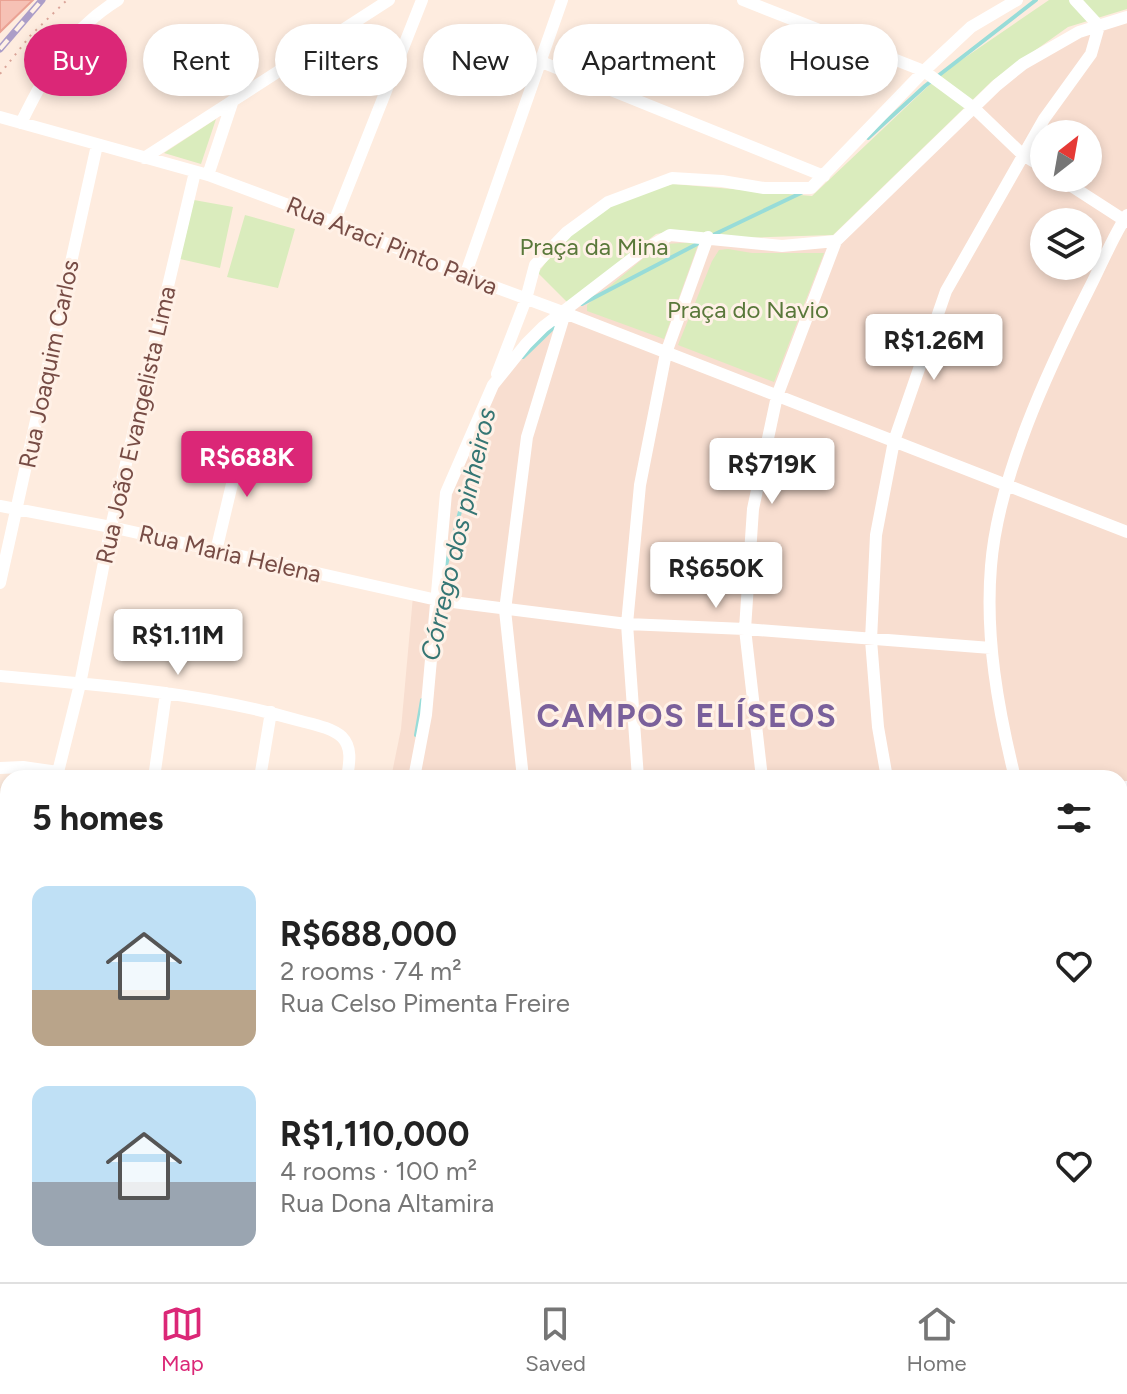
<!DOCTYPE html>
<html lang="en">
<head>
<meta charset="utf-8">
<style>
  body { margin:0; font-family:Figtree,sans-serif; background:#f6f6f6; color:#222; height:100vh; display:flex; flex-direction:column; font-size:30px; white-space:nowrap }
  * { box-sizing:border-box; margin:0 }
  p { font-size:26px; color:#767676 }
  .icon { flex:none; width:44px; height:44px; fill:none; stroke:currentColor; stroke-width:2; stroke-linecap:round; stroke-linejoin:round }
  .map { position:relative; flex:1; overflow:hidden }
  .details { position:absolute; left:0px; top:770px; width:1128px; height:512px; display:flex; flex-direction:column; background:#fff; border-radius:24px 24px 0 0; box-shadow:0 4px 12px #0003 }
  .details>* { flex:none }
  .guide { position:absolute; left:24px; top:24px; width:1080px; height:72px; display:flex; gap:16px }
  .needle { width:52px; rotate:31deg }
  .buttons { position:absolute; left:1030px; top:120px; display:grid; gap:16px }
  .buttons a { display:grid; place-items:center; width:72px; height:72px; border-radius:50%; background:#fff; box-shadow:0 4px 12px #0003; font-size:40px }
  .price { position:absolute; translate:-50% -68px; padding:0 18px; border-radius:8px; background:#fff; color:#222; font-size:26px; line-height:52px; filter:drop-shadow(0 2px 4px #0008) }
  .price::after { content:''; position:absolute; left:50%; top:48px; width:24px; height:18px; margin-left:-12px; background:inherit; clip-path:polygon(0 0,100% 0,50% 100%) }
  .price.on { background:#db2777; color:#fff }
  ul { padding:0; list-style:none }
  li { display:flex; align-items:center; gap:24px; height:200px; padding:0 32px }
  li span { display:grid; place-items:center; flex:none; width:224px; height:160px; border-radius:16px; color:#555 }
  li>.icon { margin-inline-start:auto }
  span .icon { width:96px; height:96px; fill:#fffc; stroke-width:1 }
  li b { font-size:34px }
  h2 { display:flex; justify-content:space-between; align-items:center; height:96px; padding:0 32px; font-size:34px }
  .pill { padding:0 28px; border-radius:36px; background:#fff; box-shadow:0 4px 12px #0003; font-size:28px; line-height:72px }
  .pill.on { background:#db2777; color:#fff }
  .dock { display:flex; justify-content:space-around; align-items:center; height:112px; border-top:2px solid #e0e0e0; background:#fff; font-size:22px; color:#767676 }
  .dock a { display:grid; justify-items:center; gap:4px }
  .dock .on { color:#db2777 }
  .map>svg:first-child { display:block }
  .residential { fill:#f8ded0; fill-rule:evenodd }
  .green { fill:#daecbd }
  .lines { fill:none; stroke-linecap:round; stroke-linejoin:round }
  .stream { stroke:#98dcd8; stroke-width:4 }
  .building { fill:#f6c1b5; stroke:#eaa294; stroke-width:2 }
  .path { stroke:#daa498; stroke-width:2; stroke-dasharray:2 6; stroke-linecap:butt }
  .lane { stroke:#fff; stroke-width:6 }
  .street { stroke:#fff; stroke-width:12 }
  .rail-casing { stroke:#ac9ec8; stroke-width:7 }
  .rail { stroke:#fff1e7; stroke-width:4; stroke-dasharray:12; stroke-linecap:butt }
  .labels { text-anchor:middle; stroke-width:6; stroke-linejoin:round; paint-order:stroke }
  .street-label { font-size:24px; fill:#774c45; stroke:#fff1e7 }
  .park-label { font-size:24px; fill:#59783a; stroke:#fff1e7 }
  .water-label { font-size:26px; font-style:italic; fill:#357674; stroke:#fff1e7 }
  .district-label { font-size:32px; font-weight:bold; letter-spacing:2px; fill:#7a609b; stroke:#fff1e7 }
</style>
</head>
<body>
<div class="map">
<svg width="1127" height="1282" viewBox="0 0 1127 1282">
  <rect width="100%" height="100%" fill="#feecdf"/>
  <!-- residential -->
  <path class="residential" d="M1127,17V1282H401V1274H1120V778H391L401,729L413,596L437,600L446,493L493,385L534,335L670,235L741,243L836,241L997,85L1048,49ZM1044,134H1088V178H1044ZM1044,222H1088V266H1044Z"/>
  <!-- green -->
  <path class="green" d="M1049,0H1127V9L1068,27L992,81L833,235L742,238L680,230L656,234L568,303L538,273L570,230L608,202L673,184L812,196L941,74Z
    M216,119L201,164L164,153Z
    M194,200L233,207L220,268L180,259Z
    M245,215L295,229L278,288L227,277Z
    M699,242L664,339L587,311V305L645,257L665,244Z
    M728,249L752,253H824L774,382L678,345L712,261L719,250Z
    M20,1274H191L193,1282H22Z"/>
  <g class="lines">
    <!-- stream -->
    <path class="stream" d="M868,138L925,86L1036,0
      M713,235L803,192
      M582,304L699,243
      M523,357L557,324
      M444,573L483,423
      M416,735L422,700
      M371,1274V1282"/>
  </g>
  <!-- building -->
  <path class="building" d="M0,0H33L0,32Z
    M20,1274H42L43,1282H22Z"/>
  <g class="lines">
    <!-- path -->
    <path class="path" d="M0,74L30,36L67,0"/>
    <!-- lane -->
    <path class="lane" d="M58,772L90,778"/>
    <!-- street -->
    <path class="street" d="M743,0L924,71L974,108L1023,155L1044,168
      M539,61L824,176
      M0,117L208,175L334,222L465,276L565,313L1127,532
      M21,123C46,72 68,31 118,0
      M144,158L389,0
      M208,175L233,100
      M1059,178L1127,222
      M334,222L422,0
      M465,276L562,0
      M497,374L526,299L535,265L567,232L608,202L672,178L722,181L764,188H811L924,71L971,27L1017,0
      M0,506L111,527L437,600L627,624L745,629L991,648
      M216,551L243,438
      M0,583L97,145
      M0,676C99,685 200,692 297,720C311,724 331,727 342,737C353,748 349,765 347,778
      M0,768L23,767L58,772L80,684L111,527L195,172
      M154,778L166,693
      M260,778L271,712
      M414,778L426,715L446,493L493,385L526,344L543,327L642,251L670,235L782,246L836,241L997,85L1023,64L1079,32L1127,17
      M523,778L505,610L527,437L565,313
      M638,778L627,624L640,485L666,353L708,237
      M762,778L745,629L753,509L777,396L836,241
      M887,778L878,727L871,640L876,535L894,441L946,291L1044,119L1091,54L1099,26L1075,0
      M1015,778C998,709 985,637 991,566C998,477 1048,370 1088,291C1101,266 1112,238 1127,215
      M1120,788L1127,787
      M1120,989L1127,1002
      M0,1035L8,1033
      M281,1274L283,1282
      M401,1274V1282
      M498,1274L502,1282
      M625,1274L629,1282
      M742,1274L744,1282
      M846,1274L848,1282
      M973,1274L975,1282
      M1100,1274L1102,1282
      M535,1282L557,1274"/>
    <defs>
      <path id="rail" d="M0,49L42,0"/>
    </defs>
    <!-- rail casing -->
    <use href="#rail" class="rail-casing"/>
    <!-- rail -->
    <use href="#rail" class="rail"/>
  </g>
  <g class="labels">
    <!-- street labels -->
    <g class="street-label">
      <text transform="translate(392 246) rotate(22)" y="8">Rua Araci Pinto Paiva</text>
      <text transform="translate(49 364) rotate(-78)" y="8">Rua Joaquim Carlos</text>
      <text transform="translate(136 425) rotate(-77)" y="8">Rua João Evangelista Lima</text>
      <text transform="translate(230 554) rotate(13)" y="8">Rua Maria Helena</text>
    </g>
    <!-- park labels -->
    <g class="park-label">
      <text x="594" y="255">Praça da Mina</text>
      <text x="748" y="318">Praça do Navio</text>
    </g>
    <!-- water labels -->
    <g class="water-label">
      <text transform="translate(458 534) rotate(-77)" y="9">Córrego dos pinheiros</text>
    </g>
    <!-- district labels -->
    <g class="district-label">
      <text x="687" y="727">CAMPOS ELÍSEOS</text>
    </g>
  </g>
</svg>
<div class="buttons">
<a><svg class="needle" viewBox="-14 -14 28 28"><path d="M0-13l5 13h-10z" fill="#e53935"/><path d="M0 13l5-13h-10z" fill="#767676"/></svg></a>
<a><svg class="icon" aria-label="layers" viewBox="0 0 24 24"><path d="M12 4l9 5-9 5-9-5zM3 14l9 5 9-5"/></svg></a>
</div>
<b class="price" style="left:934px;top:382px">R$1.26M</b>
<b class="price on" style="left:247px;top:499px">R$688K</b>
<b class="price" style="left:772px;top:506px">R$719K</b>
<b class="price" style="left:716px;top:610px">R$650K</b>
<b class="price" style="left:178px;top:677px">R$1.11M</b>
<div class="guide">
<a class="pill on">Buy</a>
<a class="pill">Rent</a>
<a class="pill">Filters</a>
<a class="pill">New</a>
<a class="pill">Apartment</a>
<a class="pill">House</a>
</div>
<section class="details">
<h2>5 homes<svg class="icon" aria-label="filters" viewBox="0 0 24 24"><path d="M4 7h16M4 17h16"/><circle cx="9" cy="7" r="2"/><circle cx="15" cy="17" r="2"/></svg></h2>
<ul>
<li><span style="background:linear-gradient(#bfe0f5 65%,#b9a48a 0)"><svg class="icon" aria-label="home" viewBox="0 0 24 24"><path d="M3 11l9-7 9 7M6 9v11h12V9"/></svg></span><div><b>R$688,000</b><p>2 rooms · 74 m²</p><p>Rua Celso Pimenta Freire</p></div><svg class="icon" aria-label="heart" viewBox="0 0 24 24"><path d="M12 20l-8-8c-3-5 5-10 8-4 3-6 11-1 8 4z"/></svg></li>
<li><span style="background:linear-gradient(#bfe0f5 60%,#9aa5b1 0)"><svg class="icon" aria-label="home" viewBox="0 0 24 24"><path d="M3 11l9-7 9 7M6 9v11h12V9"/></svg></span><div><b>R$1,110,000</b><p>4 rooms · 100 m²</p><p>Rua Dona Altamira</p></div><svg class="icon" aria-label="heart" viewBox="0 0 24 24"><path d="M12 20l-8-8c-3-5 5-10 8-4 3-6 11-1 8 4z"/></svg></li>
</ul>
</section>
</div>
<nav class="dock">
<a class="on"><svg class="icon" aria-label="map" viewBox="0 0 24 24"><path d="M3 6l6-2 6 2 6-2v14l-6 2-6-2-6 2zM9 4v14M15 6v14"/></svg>Map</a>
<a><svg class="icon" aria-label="saved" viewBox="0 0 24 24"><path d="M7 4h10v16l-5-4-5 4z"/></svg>Saved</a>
<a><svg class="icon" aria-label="home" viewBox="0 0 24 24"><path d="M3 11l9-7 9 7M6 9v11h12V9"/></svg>Home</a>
</nav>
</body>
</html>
